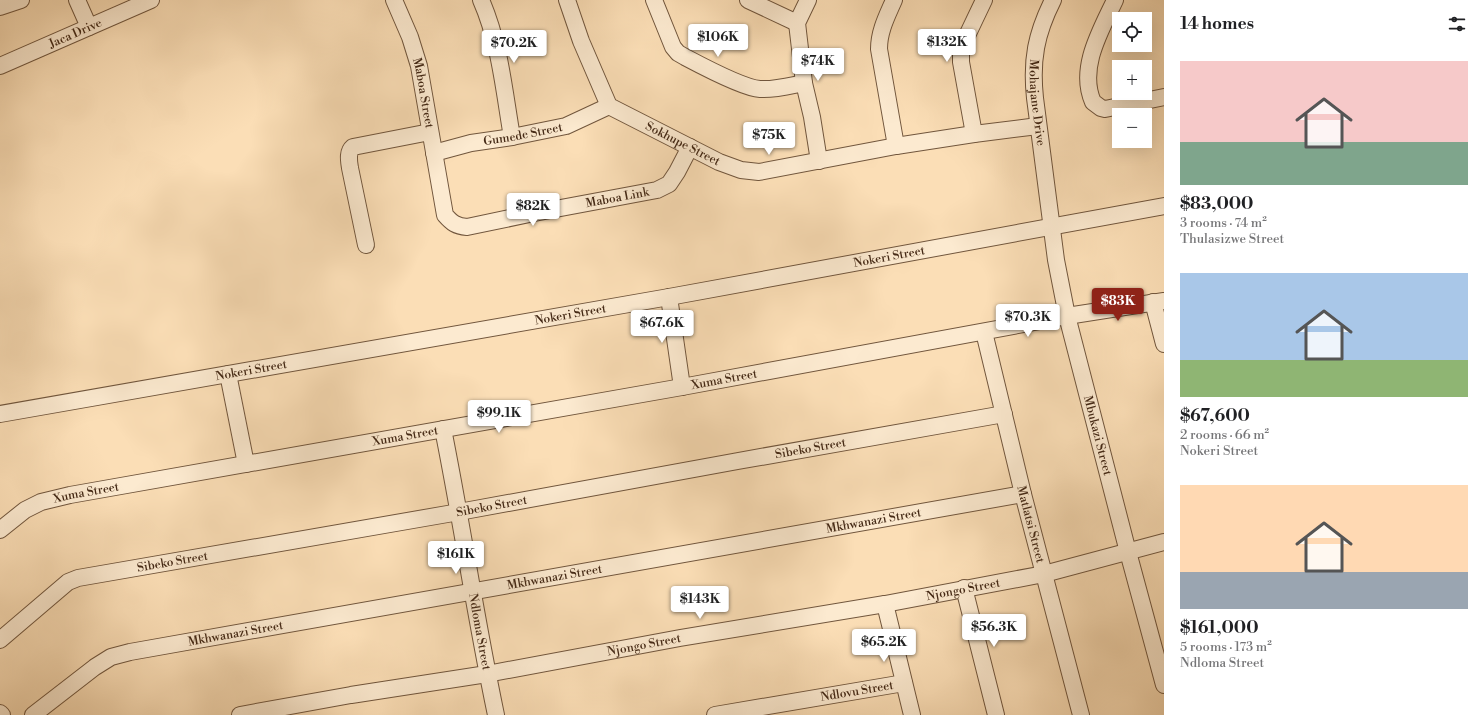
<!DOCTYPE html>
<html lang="en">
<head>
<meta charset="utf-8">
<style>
  body { margin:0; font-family:"Libre Bodoni",serif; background:#f2f2f2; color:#202124; height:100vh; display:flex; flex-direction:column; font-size:15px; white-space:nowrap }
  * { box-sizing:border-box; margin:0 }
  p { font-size:13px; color:#757577 }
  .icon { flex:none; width:22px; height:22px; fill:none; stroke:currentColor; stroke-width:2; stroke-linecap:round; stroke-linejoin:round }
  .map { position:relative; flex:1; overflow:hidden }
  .drawer { display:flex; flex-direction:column; background:#fff; width:320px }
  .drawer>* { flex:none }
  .buttons { position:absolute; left:1112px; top:12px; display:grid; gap:8px }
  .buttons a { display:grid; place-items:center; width:40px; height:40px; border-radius:0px; background:#fff; box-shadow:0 4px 16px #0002; font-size:20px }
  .price { position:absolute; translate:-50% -34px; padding:0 9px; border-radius:4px; background:#fff; color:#222; font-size:13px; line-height:26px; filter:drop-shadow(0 1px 2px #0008) }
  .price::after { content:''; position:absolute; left:50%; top:24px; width:12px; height:9px; margin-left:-6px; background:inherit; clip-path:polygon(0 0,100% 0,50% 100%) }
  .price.current { background:#8f2418; color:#fff }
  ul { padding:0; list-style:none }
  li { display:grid; align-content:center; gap:8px; height:212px; padding:0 16px }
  li span { display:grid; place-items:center; height:124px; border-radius:0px; color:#555 }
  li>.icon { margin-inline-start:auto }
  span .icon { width:72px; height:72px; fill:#fffc; stroke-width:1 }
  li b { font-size:17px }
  h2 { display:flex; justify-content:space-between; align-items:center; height:48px; padding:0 16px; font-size:17px }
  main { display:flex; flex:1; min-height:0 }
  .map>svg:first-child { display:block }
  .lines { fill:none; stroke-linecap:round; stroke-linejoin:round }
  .minor-casing { stroke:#71563d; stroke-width:18 }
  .minor { stroke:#fcead0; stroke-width:16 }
  .labels { text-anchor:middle; stroke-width:4; stroke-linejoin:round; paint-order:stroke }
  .street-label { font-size:12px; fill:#432815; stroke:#fcead0 }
</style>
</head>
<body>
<main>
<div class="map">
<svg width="1164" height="715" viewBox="0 0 1164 715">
  <rect width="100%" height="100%" fill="#fbdeb6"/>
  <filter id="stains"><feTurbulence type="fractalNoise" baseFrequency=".005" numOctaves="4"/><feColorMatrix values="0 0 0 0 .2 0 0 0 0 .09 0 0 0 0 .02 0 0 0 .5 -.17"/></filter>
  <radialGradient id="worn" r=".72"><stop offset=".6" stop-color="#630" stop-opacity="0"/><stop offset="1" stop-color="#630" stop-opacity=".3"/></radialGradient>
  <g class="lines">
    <defs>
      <g id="minor">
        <path d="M77,0L89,27"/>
        <path id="s1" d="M394,0L410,37L419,66L445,215C452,223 456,226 467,227L534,213L657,190L669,184L677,172L690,147"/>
        <path d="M481,0C500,43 504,91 512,137"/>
        <path id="s2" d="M567,0L581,41L609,106L719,162L741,170L759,172L896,146L974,134L1038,126"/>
        <path d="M654,0L673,47L678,53L685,57C702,66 743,88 760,89C775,90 789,86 804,83"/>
        <path d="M748,0L797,23"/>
        <path d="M808,0L797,23L804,83L812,117L819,161"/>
        <path d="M894,0C887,16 879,31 879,49L896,146"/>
        <path id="s3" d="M1053,0C1036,34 1031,60 1035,98L1056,260L1067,316L1128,552L1164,685"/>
        <path d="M1115,0C1101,30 1078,68 1093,102L1101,108L1105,109L1164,97"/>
        <path d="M0,7L21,0"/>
        <path id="s4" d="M0,66L151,0"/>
        <path d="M974,134L961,62V52L964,42L984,0"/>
        <path id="s5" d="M434,153L471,143L512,137L566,126L609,106"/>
        <path d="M366,245L350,168C349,161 347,152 353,147L430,132"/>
        <path d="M669,297L682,387"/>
        <path d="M1153,302L1164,344"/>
        <path id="s6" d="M984,332L1023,494L1081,715"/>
        <path d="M228,374L246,464"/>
        <path id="s7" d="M0,414L669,297L1164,206"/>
        <path id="s8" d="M443,429C462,524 476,620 496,715"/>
        <path id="s9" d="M0,530L25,510L41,502L70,495L682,387L1067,316L1164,301"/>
        <path d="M964,588L996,715"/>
        <path d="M885,604L912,715"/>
        <path id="s10" d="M0,640L68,582L78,578L459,512L738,461L1004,414"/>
        <path d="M0,713L2,715"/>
        <path id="s11" d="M33,715L95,667L111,657L130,652L1023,494"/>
        <path id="s12" d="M240,715L351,695L487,674L680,638L885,604L1044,574L1164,542"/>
        <path id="s13" d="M715,715L904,683"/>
      </g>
    </defs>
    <!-- minor casing -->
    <use href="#minor" class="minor-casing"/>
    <!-- minor -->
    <use href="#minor" class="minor"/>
  </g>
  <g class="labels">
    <!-- street labels -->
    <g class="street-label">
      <text dy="4" stroke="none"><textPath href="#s4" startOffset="82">Jaca Drive</textPath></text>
      <text dy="4" stroke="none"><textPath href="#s1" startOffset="98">Maboa Street</textPath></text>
      <text dy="4" stroke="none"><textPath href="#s3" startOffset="106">Mohajane Drive</textPath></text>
      <text dy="4" stroke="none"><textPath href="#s5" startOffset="91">Gumede Street</textPath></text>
      <text dy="4" stroke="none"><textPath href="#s2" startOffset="197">Sokhupe Street</textPath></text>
      <text dy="4" stroke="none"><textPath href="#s1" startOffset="401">Maboa Link</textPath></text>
      <text dy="4" stroke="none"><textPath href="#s7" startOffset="903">Nokeri Street</textPath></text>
      <text dy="4" stroke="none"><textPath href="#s7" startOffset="579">Nokeri Street</textPath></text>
      <text dy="4" stroke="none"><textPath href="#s7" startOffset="255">Nokeri Street</textPath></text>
      <text dy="4" stroke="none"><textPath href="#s9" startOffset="744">Xuma Street</textPath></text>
      <text dy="4" stroke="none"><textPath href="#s3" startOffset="445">Mbukazi Street</textPath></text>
      <text dy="4" stroke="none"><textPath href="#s9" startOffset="420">Xuma Street</textPath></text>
      <text dy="4" stroke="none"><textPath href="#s10" startOffset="844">Sibeko Street</textPath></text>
      <text dy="4" stroke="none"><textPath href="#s9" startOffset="96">Xuma Street</textPath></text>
      <text dy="4" stroke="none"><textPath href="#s10" startOffset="520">Sibeko Street</textPath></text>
      <text dy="4" stroke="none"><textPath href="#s11" startOffset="872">Mkhwanazi Street</textPath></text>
      <text dy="4" stroke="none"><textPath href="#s6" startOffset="198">Matlatsi Street</textPath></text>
      <text dy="4" stroke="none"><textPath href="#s10" startOffset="196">Sibeko Street</textPath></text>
      <text dy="4" stroke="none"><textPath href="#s11" startOffset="548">Mkhwanazi Street</textPath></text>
      <text dy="4" stroke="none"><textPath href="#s12" startOffset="734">Njongo Street</textPath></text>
      <text dy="4" stroke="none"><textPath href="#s8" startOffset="206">Ndloma Street</textPath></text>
      <text dy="4" stroke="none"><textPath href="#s11" startOffset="224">Mkhwanazi Street</textPath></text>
      <text dy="4" stroke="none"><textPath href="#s12" startOffset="410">Njongo Street</textPath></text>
      <text dy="4" stroke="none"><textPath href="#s13" startOffset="144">Ndlovu Street</textPath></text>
    </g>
  </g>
  <rect width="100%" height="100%" filter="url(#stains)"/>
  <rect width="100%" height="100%" fill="url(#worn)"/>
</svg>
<div class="buttons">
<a><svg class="icon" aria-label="locate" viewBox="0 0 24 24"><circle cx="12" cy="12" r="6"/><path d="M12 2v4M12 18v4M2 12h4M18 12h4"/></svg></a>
<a>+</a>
<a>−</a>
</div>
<b class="price" style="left:718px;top:58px">$106K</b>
<b class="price" style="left:947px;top:63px">$132K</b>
<b class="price" style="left:514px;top:64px">$70.2K</b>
<b class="price" style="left:818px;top:82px">$74K</b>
<b class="price" style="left:769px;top:156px">$75K</b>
<b class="price" style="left:533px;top:227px">$82K</b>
<b class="price current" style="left:1118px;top:322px">$83K</b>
<b class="price" style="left:1028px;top:338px">$70.3K</b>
<b class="price" style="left:662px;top:344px">$67.6K</b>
<b class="price" style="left:499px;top:434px">$99.1K</b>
<b class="price" style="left:456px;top:575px">$161K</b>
<b class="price" style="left:700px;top:620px">$143K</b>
<b class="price" style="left:994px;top:648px">$56.3K</b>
<b class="price" style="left:884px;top:663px">$65.2K</b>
</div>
<section class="drawer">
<h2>14 homes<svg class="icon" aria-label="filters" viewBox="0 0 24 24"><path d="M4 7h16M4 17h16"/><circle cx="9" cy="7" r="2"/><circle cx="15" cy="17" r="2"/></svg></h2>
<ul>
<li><span style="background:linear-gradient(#f6c9c9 65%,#7fa58c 0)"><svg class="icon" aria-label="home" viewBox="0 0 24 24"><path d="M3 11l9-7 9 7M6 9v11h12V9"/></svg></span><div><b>$83,000</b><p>3 rooms · 74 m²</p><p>Thulasizwe Street</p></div></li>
<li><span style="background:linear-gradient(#a9c7e8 70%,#8fb573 0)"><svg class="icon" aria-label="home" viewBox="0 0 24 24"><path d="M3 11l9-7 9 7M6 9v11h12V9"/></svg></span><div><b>$67,600</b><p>2 rooms · 66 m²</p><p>Nokeri Street</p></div></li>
<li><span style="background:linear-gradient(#ffd9b3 70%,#9aa5b1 0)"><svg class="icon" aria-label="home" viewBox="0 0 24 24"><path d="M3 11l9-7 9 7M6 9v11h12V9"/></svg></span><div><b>$161,000</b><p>5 rooms · 173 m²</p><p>Ndloma Street</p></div></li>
</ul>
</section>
</main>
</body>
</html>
